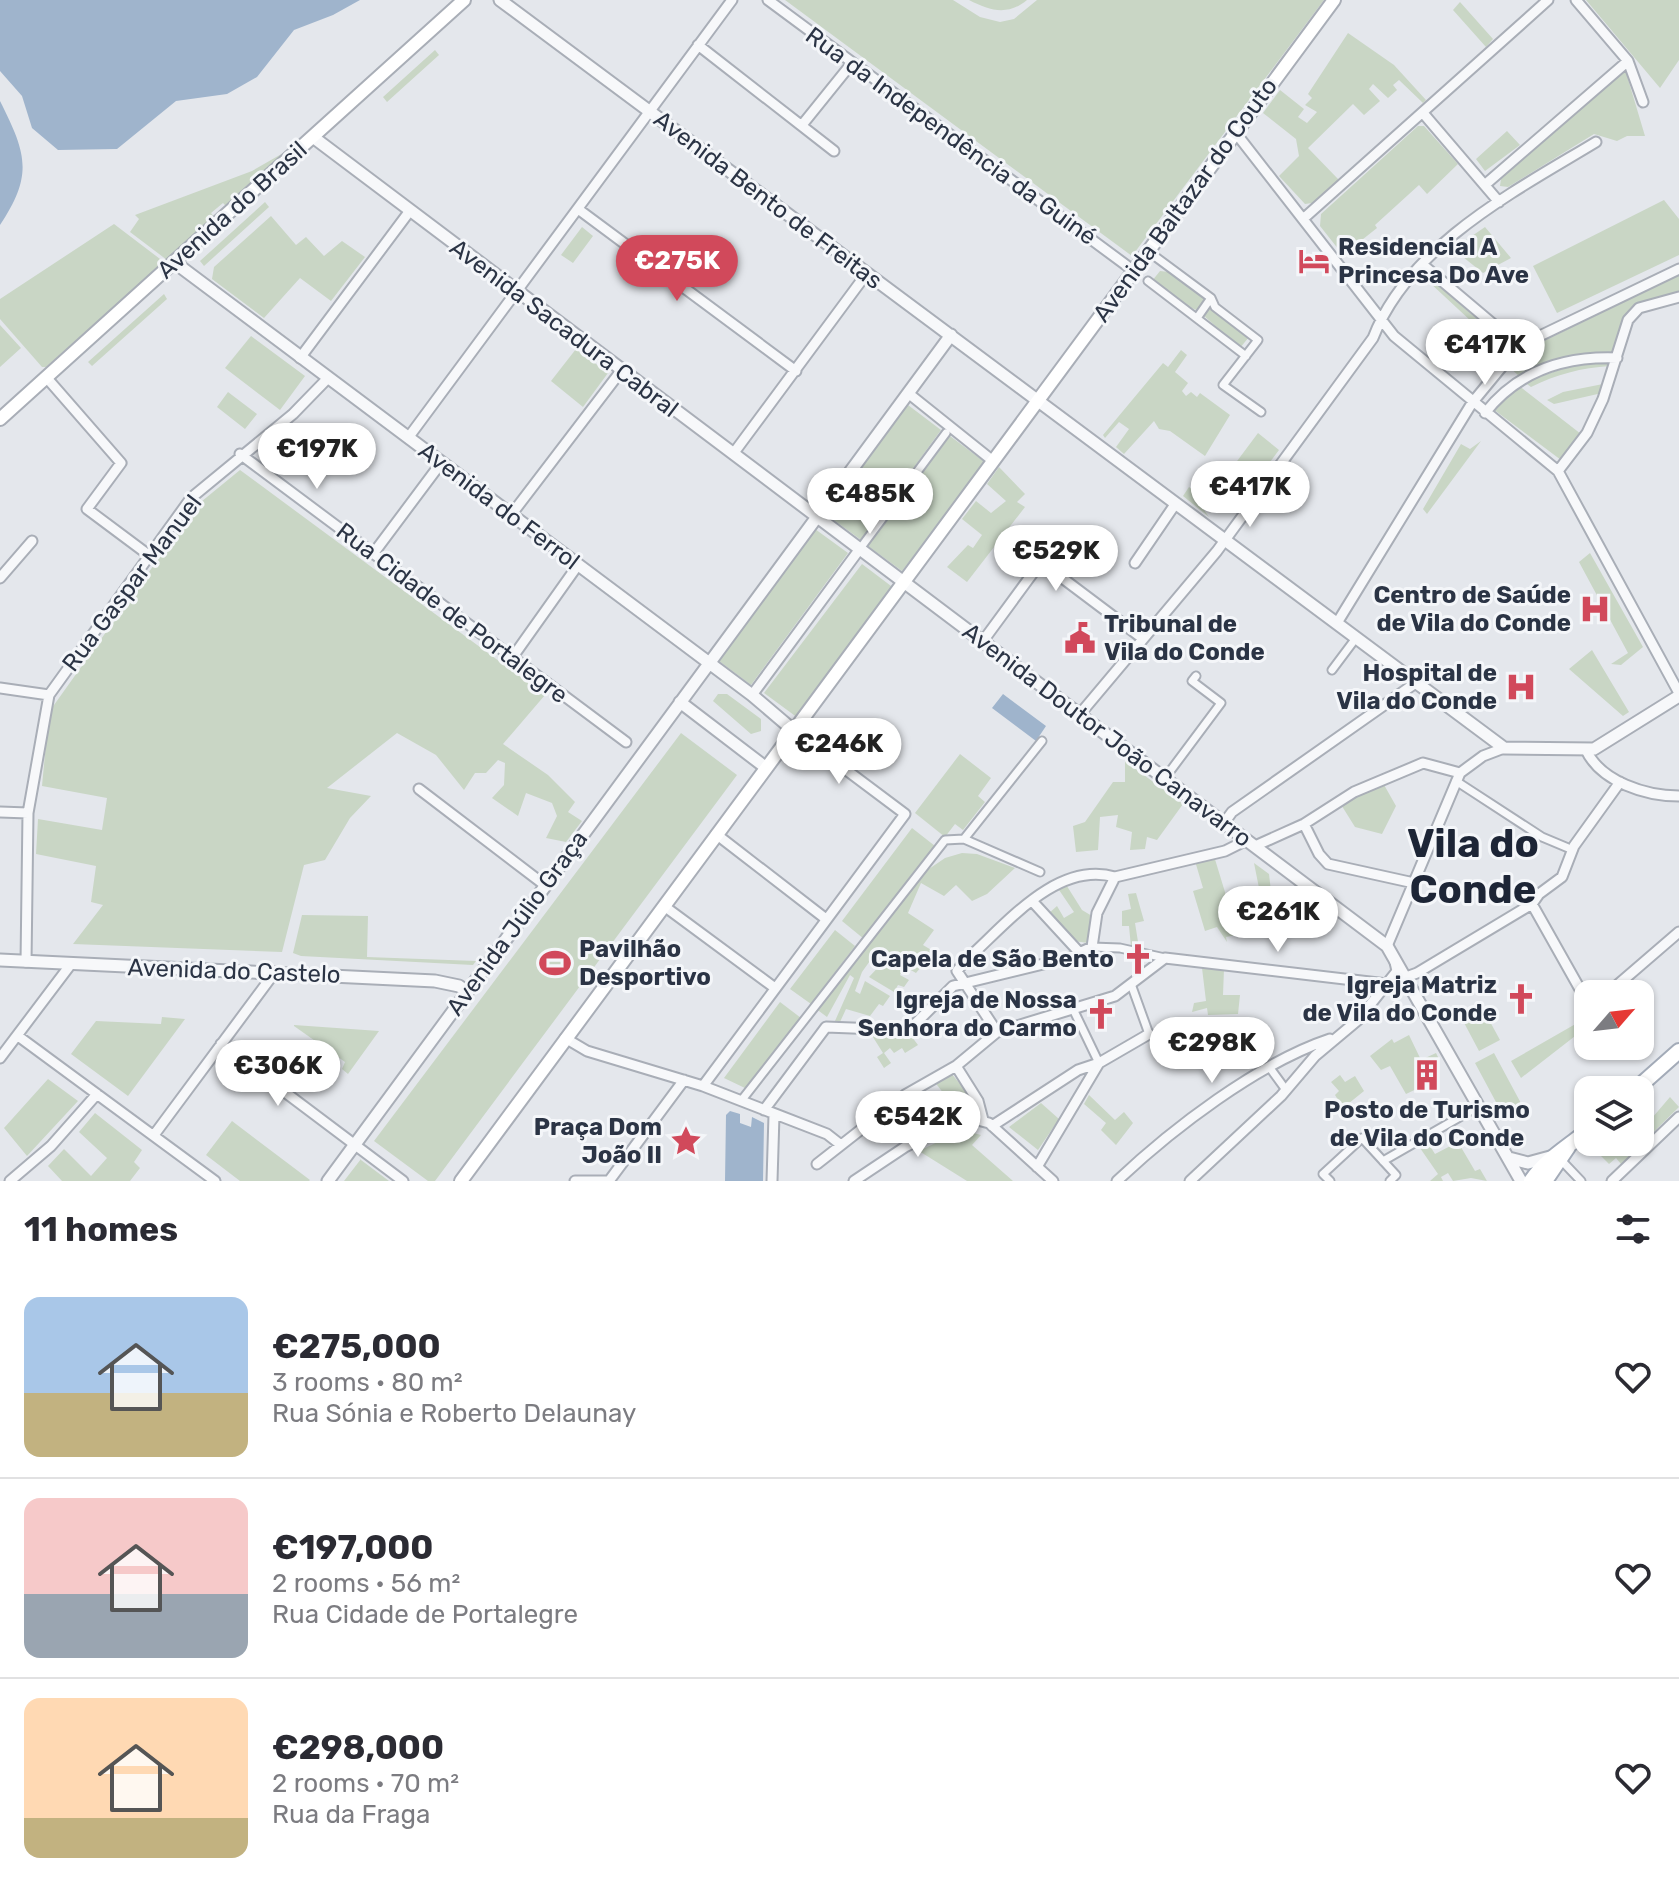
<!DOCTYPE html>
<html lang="en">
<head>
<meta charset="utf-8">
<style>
  body { margin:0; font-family:Rubik,sans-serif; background:#f2f2f3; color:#2b2b33; height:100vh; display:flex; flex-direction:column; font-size:30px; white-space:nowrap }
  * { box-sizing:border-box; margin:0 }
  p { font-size:26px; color:#7c7c81 }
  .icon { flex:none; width:44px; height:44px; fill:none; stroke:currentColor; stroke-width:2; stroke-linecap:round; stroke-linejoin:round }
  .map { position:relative; height:1181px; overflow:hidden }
  .details { display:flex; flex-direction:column; background:#fff; flex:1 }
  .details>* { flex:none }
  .needle { width:52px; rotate:62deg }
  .fabs { position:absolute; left:1574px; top:980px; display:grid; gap:16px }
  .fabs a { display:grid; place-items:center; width:80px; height:80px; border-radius:16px; background:#fff; box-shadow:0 2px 6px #0004; font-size:40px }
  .price { position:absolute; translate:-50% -68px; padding:0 18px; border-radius:28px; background:#fff; color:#222; font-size:26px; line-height:52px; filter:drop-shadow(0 2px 4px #0008) }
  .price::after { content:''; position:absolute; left:50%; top:48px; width:24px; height:18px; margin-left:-12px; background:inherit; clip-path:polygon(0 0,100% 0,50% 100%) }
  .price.selected { background:#d1495b; color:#fff }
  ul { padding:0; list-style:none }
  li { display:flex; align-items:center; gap:24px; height:200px; padding:0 24px }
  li+li { border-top:2px solid #e1e1e2 }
  li span { display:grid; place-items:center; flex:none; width:224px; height:160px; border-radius:16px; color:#555 }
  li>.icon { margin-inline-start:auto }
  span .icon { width:96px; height:96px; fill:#fffc; stroke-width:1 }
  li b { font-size:34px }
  h2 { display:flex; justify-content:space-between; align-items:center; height:96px; padding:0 24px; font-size:34px }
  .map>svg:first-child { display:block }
  .green { fill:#c9d6c5 }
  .water { fill:#9fb4cc }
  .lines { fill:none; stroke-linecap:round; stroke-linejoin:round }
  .pedestrian-casing { stroke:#a9aeb7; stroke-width:11 }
  .minor-casing { stroke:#a9aeb7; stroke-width:13 }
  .tertiary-casing { stroke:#a9aeb7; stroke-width:15 }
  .secondary-casing { stroke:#a9aeb7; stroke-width:16 }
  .primary-casing { stroke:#a3abb8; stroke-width:18 }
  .pedestrian { stroke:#f7f8fa; stroke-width:7 }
  .minor { stroke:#f7f8fa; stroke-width:9 }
  .tertiary { stroke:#f7f8fa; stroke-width:11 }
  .secondary { stroke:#fff; stroke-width:12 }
  .primary { stroke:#fff; stroke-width:14 }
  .labels { text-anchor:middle; stroke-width:6; stroke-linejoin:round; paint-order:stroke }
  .street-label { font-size:24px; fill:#2b3445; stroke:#f4f6f9 }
  .poi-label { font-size:24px; font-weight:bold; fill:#2b3445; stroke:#f4f6f9; text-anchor:end }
  .town-label { font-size:40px; font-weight:bold; fill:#1d2536; stroke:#f4f6f9 }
</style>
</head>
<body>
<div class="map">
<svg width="1679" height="1181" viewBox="0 0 1679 1181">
  <rect width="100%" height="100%" fill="#e4e7ec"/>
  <!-- green -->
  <path class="green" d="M785,0H953L980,17L1000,22L1014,19L1037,0H1324L1132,256Z
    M969,0H1027C1008,16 990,11 969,0Z
    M1586,0H1679V60L1660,88Z
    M1460,2L1493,39L1486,47L1453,10Z
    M1348,33L1394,65L1426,100L1423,103L1399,80L1393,85L1397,90L1388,98L1373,84L1369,89L1380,101L1364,115L1353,104L1308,148L1339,180L1312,203L1305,204L1279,176L1299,156L1296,139L1263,113L1280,90L1304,109L1298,117L1307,123L1317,112L1305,105L1312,98L1308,94Z
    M435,50L439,55L387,102L383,97Z
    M1625,69L1645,136H1627L1617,141L1594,134L1508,187L1500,186L1501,179Z
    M1418,126H1424L1458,164L1427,194L1419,185L1375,225L1377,228L1343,255L1320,226L1321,214Z
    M1507,131L1520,145L1485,171L1476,159Z
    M285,152L226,206L223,203L211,213L214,217L167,260L130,232L139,219L135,215L252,171Z
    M1664,200L1679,219V255L1557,313L1533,266Z
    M265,202L269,207L204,266L200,261Z
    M271,216L296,245L306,237L324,256L342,241L365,257L331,301L300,278L264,318L212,279L214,267Z
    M114,224L164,262L46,367H42L0,319V299Z
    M582,227L593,236L573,263L561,255Z
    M1485,227L1511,258L1483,273L1453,249Z
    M1160,271L1169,272L1204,295L1205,302L1199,311L1184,305L1152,281Z
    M1426,275L1505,343L1488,365L1497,348L1470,326L1472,322L1429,282L1425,285L1421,282Z
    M1679,275V291L1637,306L1615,354C1582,350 1547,359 1519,376L1508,366L1523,351Z
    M164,294L167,299L92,366L88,362Z
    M1207,307L1249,337L1240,348L1203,315Z
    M0,325L21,348L0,367Z
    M251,336L305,376L280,410L225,368Z
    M576,349L608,373L583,407L551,381Z
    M1181,350L1187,355L1175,372L1188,383L1182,391L1186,396L1191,392L1197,397L1200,393L1230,415L1205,456L1170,431L1159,429L1154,421L1124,454L1116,447L1129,429L1119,422L1105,438L1103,435L1163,363L1168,367Z
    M1613,362L1610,366C1581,368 1557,374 1531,387L1524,382L1580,363Z
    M1603,384L1602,393L1554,404L1547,400L1563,392Z
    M1518,385L1581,434L1561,460L1493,409Z
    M228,392L257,414L245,429L217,407Z
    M908,405L941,430L861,540L827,515Z
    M1258,433L1279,450L1245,495L1242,488L1248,480L1238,473H1232L1212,506L1209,504L1204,510L1209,517L1183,496L1189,487L1208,500Z
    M950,436L986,463L902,571L868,546Z
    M1481,441L1427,514L1423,509L1461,444L1470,449Z
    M999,467L1025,494L1017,502L1025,507L967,582L947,567L968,545L973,548L982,535L962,519L976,501L991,513L1006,501L987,484Z
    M240,470L545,695L503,744L548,775L575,802L568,812L582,821L566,842L546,838L557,816L552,803L526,793L518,816L492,798L504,785L505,763L498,760L486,773H475L464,790L436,755L397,733L327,788L371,796L350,818L325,860L304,865L282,952L73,944L103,905L91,902L96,866L36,854L38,819L102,830L107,798L42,786L49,712L196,506Z
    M815,529L848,553L751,685L719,661Z
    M1590,553L1643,647L1621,665L1611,664L1628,653L1579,562Z
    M862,564L895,589L798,718L764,693Z
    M1592,650L1629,712L1623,716L1569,669Z
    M718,694H727L761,719V731L751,734L713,701Z
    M681,733L737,775L435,1181H428L374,1141Z
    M960,754L991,778L978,796L985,802L963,830L955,824L945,837L915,813Z
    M1125,761L1183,804L1157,840L1147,837L1145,849L1130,850L1132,832L1116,827L1118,815L1100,817L1098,850L1076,852L1073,826L1085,822L1113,782H1125Z
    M1383,783L1396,806L1382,834L1355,827L1340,803Z
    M912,828L935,846L864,939L842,921Z
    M962,853L977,854L1015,868L987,894L972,901L956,885L944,896L921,883L908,913L934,930L923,945L933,951L928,959L932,962L927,970L921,967L916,973L877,951L862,972L855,991L860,994L865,981L890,996L883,1006L879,1004L870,1016L846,1009L840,1022L835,1021L854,978L850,975L827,1017L815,1008L926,871L945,858Z
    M1214,856L1235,925L1236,935L1226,937L1227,942L1217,927L1205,931L1193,891L1203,888L1195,861Z
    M1254,863L1269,874L1272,900L1286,911L1289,931L1282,932L1281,928L1242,931L1240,917L1248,916L1245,900L1261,898Z
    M1065,883L1082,910L1092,916L1088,943L1074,941L1048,914L1057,906L1064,918L1074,912L1057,887Z
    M1136,893L1144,921L1135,923L1139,948L1131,947L1129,926H1122V911L1131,909L1128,894Z
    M302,915L368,916L367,957L476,961L473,965L301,956L293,953Z
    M835,930L855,946L811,1004L790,989Z
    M886,959L903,969L900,975L909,980L904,987L898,985L894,992L869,977Z
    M1202,968L1224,969L1223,995H1240L1238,1014L1208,1015L1207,1008L1192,1012L1194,1003L1206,1001Z
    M780,1002L801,1018L747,1089L724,1078Z
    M1482,1007L1500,1040L1479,1051L1461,1017Z
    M162,1017L185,1019L128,1096L71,1054L96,1021L161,1024Z
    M1586,1018L1588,1026L1521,1078L1511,1061Z
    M1206,1020L1223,1059L1215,1063L1194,1022Z
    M294,1026V1025L379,1031L348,1074L342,1069L345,1062Z
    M909,1033L918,1045L905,1053L902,1048L894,1053L890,1048L884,1053L891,1063L884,1068L877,1057L883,1053L871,1034Z
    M1409,1035L1421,1060L1436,1053L1439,1059L1419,1067L1423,1086L1406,1094L1390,1066L1381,1070L1370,1056L1392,1039L1394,1043Z
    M1494,1053L1523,1107L1504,1117L1475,1063Z
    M951,1073L974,1101L957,1111L934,1081Z
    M1340,1075L1345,1082L1355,1076L1364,1091L1343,1108L1335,1095L1339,1091L1331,1082Z
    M48,1079L78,1101L27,1156L4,1128Z
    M1089,1095L1115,1120L1124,1112L1133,1123L1116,1145L1101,1130L1106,1123L1084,1104Z
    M1670,1097L1679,1107L1621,1164L1616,1158L1609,1164L1601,1156L1615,1143L1621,1150L1640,1142V1132Z
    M1041,1103L1059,1119L1038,1150L1009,1127Z
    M95,1113L142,1150L134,1162L140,1168L130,1181H62L48,1166L64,1149L91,1176L107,1158L79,1132Z
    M232,1121L310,1180L309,1181H240L206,1155Z
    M962,1130L981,1135L972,1145L1013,1181H967L919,1151Z
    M1458,1142L1475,1171L1480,1169L1487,1181L1471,1178L1453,1181L1448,1173L1441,1177L1443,1181H1430L1438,1174L1420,1148L1428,1143L1435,1154Z
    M361,1159V1160L389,1181H344Z"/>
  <!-- water -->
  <path class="water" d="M0,0H360L333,15L294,30L257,77L227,94L176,101L117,149L58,150L32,128L22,96L0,71Z
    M0,101C26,153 34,174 0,225Z
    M1003,694L1046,726L1036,741L992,708Z
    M730,1111L740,1114V1123L751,1127L752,1117L764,1123L763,1181H725L726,1115Z"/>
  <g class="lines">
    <defs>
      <path id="pedestrian" d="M1149,252L1211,298L1215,307L1258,340L1223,385L1261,412
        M1148,281L1246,356
        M1197,318L1211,298
        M859,550L946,433
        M1332,670L1356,638
        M1165,778L1221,703L1192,681L1196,676
        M1456,781L1542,837L1573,850
        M964,839L1040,872
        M1092,947L1120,948L1165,958
        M1131,984L1149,1034
        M1074,1011L1099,1063
        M1270,1068L1286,1090
        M741,1101L945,840L964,839L1042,741
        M1561,1160L1581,1181
        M1383,1161L1479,1106
        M1330,1181L1323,1174L1362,1138L1396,1175L1390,1181"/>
      <path id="minor" d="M768,0L1134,271
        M1576,0L1628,61L1643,102
        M698,45L834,151
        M1423,113L1499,202
        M802,125L852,63
        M1235,132L1394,336L1558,471L1679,693
        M1487,183L1628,61
        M578,209L796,371
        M1303,219L1548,0
        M1423,265L1519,346
        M300,358L409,212
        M46,377L121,463L87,509L150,556
        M908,393L993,461
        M1485,413C1518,371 1565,356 1617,358
        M408,438L732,0
        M240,454L626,742
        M733,454L867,273
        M1558,471L1587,433L1603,399L1628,320L1639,308L1679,297
        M511,515L621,371
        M373,554L441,463
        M1135,563L1176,503
        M0,578L32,541
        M1337,623L1472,403L1519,346L1679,269
        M983,641L1038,566L1045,565L1142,638
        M512,658L578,565
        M0,688L49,695
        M752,695L859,550
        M1080,714L1217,551L1373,338C1409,245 1515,191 1596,142
        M1586,750C1601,782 1646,796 1679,796
        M419,789L546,886
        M0,812L28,813
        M1224,823L1232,812L1417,682
        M1304,824L1319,854L1328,864L1414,883
        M716,834L826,919
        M1255,846L1304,824L1354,792L1423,763L1460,773
        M1115,877L1225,851L1247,840
        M1033,902L1079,952
        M1532,904L1581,991L1588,995
        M664,906L775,988
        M1387,946L1460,773L1483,756L1504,748
        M26,962L28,813L49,695L191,498L293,414L328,378
        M1607,994L1679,932
        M997,1032L957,971L964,962C1005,926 1056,860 1115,877
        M18,1036L215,1181
        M565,1038L587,1051L703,1086L827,1134L841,1145
        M221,1044L403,1181
        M0,1058L71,964
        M1099,1063L1149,1034
        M956,1066L978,1101L983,1120
        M703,1086L905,814L793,730
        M764,1110L826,1027L904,1030L916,1023L953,986L1068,958L1092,947L1097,913L1115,877
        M992,1126L1078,1070L1099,1063L1037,1167
        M154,1135L275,972
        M817,1164L905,1095L956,1066L997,1032L1115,996L1165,958L1387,984L1417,973L1532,904L1539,894L1562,877L1574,846L1620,782
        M10,1181L51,1146L97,1094
        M575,1181H609L684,1080
        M772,1181L774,1115
        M854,1181L905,1147L966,1117L989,1123L1053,1181
        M1117,1181C1172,1129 1258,1063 1330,1039
        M1190,1181L1281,1096L1315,1056L1358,1020L1397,971L1395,962
        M1612,1181L1679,1117"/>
      <path id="tertiary" d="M500,0L1504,748L1594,749L1679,696
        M313,137L1387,946L1521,1181
        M174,262L752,695L793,730
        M680,702L765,767
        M0,960L435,981L459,986L466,991
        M1509,1158L1528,1163L1550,1157
        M328,1181L951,335"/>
      <path id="secondary" d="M0,419L464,0
        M461,1181L1334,0"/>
      <path id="primary" d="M1635,1090L1679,1051
        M1531,1181C1547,1158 1567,1148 1588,1130
        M1545,1181L1568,1147"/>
    </defs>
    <!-- pedestrian casing -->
    <use href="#pedestrian" class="pedestrian-casing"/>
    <!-- minor casing -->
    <use href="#minor" class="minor-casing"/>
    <!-- tertiary casing -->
    <use href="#tertiary" class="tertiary-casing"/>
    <!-- secondary casing -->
    <use href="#secondary" class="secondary-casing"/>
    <!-- primary casing -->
    <use href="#primary" class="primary-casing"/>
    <!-- pedestrian -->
    <use href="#pedestrian" class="pedestrian"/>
    <!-- minor -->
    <use href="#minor" class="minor"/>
    <!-- tertiary -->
    <use href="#tertiary" class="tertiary"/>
    <!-- secondary -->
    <use href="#secondary" class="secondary"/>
    <!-- primary -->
    <use href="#primary" class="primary"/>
  </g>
  <!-- icons -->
  <defs>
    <symbol id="hotel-bare" viewBox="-9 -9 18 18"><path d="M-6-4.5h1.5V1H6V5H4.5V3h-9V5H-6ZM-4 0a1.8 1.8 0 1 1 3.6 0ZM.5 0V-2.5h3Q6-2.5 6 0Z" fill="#d1495b" stroke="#f4f6f9" stroke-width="2.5" paint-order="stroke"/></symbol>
    <symbol id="hospital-bare" viewBox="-9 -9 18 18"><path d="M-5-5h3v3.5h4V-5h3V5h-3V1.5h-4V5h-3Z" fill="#d1495b" stroke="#f4f6f9" stroke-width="2.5" paint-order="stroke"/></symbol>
    <symbol id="civic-bare" viewBox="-9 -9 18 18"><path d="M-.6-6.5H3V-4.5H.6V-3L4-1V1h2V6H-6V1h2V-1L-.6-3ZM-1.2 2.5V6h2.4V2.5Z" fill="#d1495b" stroke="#f4f6f9" stroke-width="2.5" paint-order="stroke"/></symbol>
    <symbol id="church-bare" viewBox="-9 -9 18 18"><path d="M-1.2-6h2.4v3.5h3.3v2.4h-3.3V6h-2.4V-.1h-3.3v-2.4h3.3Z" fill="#d1495b" stroke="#f4f6f9" stroke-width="2.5" paint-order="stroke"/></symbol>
    <symbol id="stadium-bare" viewBox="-9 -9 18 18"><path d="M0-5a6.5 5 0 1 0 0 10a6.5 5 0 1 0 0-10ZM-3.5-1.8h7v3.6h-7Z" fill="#d1495b" stroke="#f4f6f9" stroke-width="2.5" paint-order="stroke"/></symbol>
    <symbol id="building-bare" viewBox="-9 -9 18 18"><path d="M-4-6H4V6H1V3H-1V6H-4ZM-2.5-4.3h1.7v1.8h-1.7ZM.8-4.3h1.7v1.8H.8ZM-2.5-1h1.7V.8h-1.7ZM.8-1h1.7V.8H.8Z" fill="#d1495b" stroke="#f4f6f9" stroke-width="2.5" paint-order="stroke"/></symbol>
    <symbol id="sight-bare" viewBox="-9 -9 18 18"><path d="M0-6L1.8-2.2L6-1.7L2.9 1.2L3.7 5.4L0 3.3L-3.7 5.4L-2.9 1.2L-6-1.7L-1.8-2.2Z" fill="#d1495b" stroke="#f4f6f9" stroke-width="2.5" paint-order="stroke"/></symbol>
  </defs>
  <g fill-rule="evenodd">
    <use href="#hotel-bare" x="1292" y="239" width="44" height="44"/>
    <use href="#hospital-bare" x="1573" y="587" width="44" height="44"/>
    <use href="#civic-bare" x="1058" y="616" width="44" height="44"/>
    <use href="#hospital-bare" x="1499" y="665" width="44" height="44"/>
    <use href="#church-bare" x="1116" y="937" width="44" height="44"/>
    <use href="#stadium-bare" x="533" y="941" width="44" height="44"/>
    <use href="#church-bare" x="1499" y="977" width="44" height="44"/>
    <use href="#church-bare" x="1079" y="992" width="44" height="44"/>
    <use href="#building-bare" x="1405" y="1053" width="44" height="44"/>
    <use href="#sight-bare" x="664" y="1119" width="44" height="44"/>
  </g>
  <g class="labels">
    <!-- street labels -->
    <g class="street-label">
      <text transform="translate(951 136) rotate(36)" y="8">Rua da Independência da Guiné</text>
      <text transform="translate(768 200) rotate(37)" y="8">Avenida Bento de Freitas</text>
      <text transform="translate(1185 200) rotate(-54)" y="8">Avenida Baltazar do Couto</text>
      <text transform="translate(232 210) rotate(-42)" y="8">Avenida do Brasil</text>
      <text transform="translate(564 328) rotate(37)" y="8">Avenida Sacadura Cabral</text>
      <text transform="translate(499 506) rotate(37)" y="8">Avenida do Ferrol</text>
      <text transform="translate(132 583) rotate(-53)" y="8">Rua Gaspar Manuel</text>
      <text transform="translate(452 613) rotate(37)" y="8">Rua Cidade de Portalegre</text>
      <text transform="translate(1107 735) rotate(37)" y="8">Avenida Doutor João Canavarro</text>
      <text transform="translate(517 923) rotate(-54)" y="8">Avenida Júlio Graça</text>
      <text transform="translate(234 971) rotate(2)" y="8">Avenida do Castelo</text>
    </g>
    <!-- poi labels -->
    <g class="poi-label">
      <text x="1338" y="255" text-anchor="start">Residencial A<tspan x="1338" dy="28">Princesa Do Ave</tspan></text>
      <text x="1571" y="603">Centro de Saúde<tspan x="1571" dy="28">de Vila do Conde</tspan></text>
      <text x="1104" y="632" text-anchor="start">Tribunal de<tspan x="1104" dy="28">Vila do Conde</tspan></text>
      <text x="1497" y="681">Hospital de<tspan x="1497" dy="28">Vila do Conde</tspan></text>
      <text x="579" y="957" text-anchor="start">Pavilhão<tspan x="579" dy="28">Desportivo</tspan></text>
      <text x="1114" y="967">Capela de São Bento</text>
      <text x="1497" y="993">Igreja Matriz<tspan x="1497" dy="28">de Vila do Conde</tspan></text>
      <text x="1077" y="1008">Igreja de Nossa<tspan x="1077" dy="28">Senhora do Carmo</tspan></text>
      <text x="1427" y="1118" text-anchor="middle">Posto de Turismo<tspan x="1427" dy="28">de Vila do Conde</tspan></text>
      <text x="662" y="1135">Praça Dom<tspan x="662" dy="28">João II</tspan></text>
    </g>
    <!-- town labels -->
    <g class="town-label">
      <text x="1473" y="857">Vila do<tspan x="1473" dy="46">Conde</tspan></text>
    </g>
  </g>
</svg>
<div class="fabs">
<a><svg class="needle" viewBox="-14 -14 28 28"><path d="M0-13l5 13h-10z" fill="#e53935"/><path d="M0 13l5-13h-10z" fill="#7c7c81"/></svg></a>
<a><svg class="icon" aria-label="layers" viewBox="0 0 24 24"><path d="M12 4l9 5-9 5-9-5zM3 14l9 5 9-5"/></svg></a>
</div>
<b class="price selected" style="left:677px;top:303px">€275K</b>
<b class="price" style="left:1485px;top:387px">€417K</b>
<b class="price" style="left:317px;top:491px">€197K</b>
<b class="price" style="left:1250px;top:529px">€417K</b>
<b class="price" style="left:870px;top:536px">€485K</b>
<b class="price" style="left:1056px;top:593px">€529K</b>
<b class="price" style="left:839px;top:786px">€246K</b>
<b class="price" style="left:1278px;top:954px">€261K</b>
<b class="price" style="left:1212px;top:1085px">€298K</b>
<b class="price" style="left:278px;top:1108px">€306K</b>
<b class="price" style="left:918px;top:1159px">€542K</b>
</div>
<section class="details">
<h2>11 homes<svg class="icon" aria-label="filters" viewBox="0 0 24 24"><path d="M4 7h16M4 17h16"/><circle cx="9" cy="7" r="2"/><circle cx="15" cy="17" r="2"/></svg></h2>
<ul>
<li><span style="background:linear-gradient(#a9c7e8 60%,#c2b280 0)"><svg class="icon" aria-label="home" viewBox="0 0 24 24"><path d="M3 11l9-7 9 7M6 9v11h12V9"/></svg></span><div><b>€275,000</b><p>3 rooms · 80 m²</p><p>Rua Sónia e Roberto Delaunay</p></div><svg class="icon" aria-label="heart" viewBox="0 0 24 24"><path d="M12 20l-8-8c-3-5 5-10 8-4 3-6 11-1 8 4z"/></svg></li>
<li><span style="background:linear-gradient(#f6c9c9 60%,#9aa5b1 0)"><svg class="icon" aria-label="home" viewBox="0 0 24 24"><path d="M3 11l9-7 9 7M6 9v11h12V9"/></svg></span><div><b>€197,000</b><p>2 rooms · 56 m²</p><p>Rua Cidade de Portalegre</p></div><svg class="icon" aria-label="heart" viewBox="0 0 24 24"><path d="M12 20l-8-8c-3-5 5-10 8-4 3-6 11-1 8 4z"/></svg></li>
<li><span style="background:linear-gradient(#ffd9b3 75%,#c2b280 0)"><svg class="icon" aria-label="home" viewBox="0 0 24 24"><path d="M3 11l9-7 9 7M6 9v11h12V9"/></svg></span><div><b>€298,000</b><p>2 rooms · 70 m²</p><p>Rua da Fraga</p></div><svg class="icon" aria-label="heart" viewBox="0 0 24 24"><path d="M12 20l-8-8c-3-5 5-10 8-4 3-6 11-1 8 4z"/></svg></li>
</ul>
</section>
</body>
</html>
